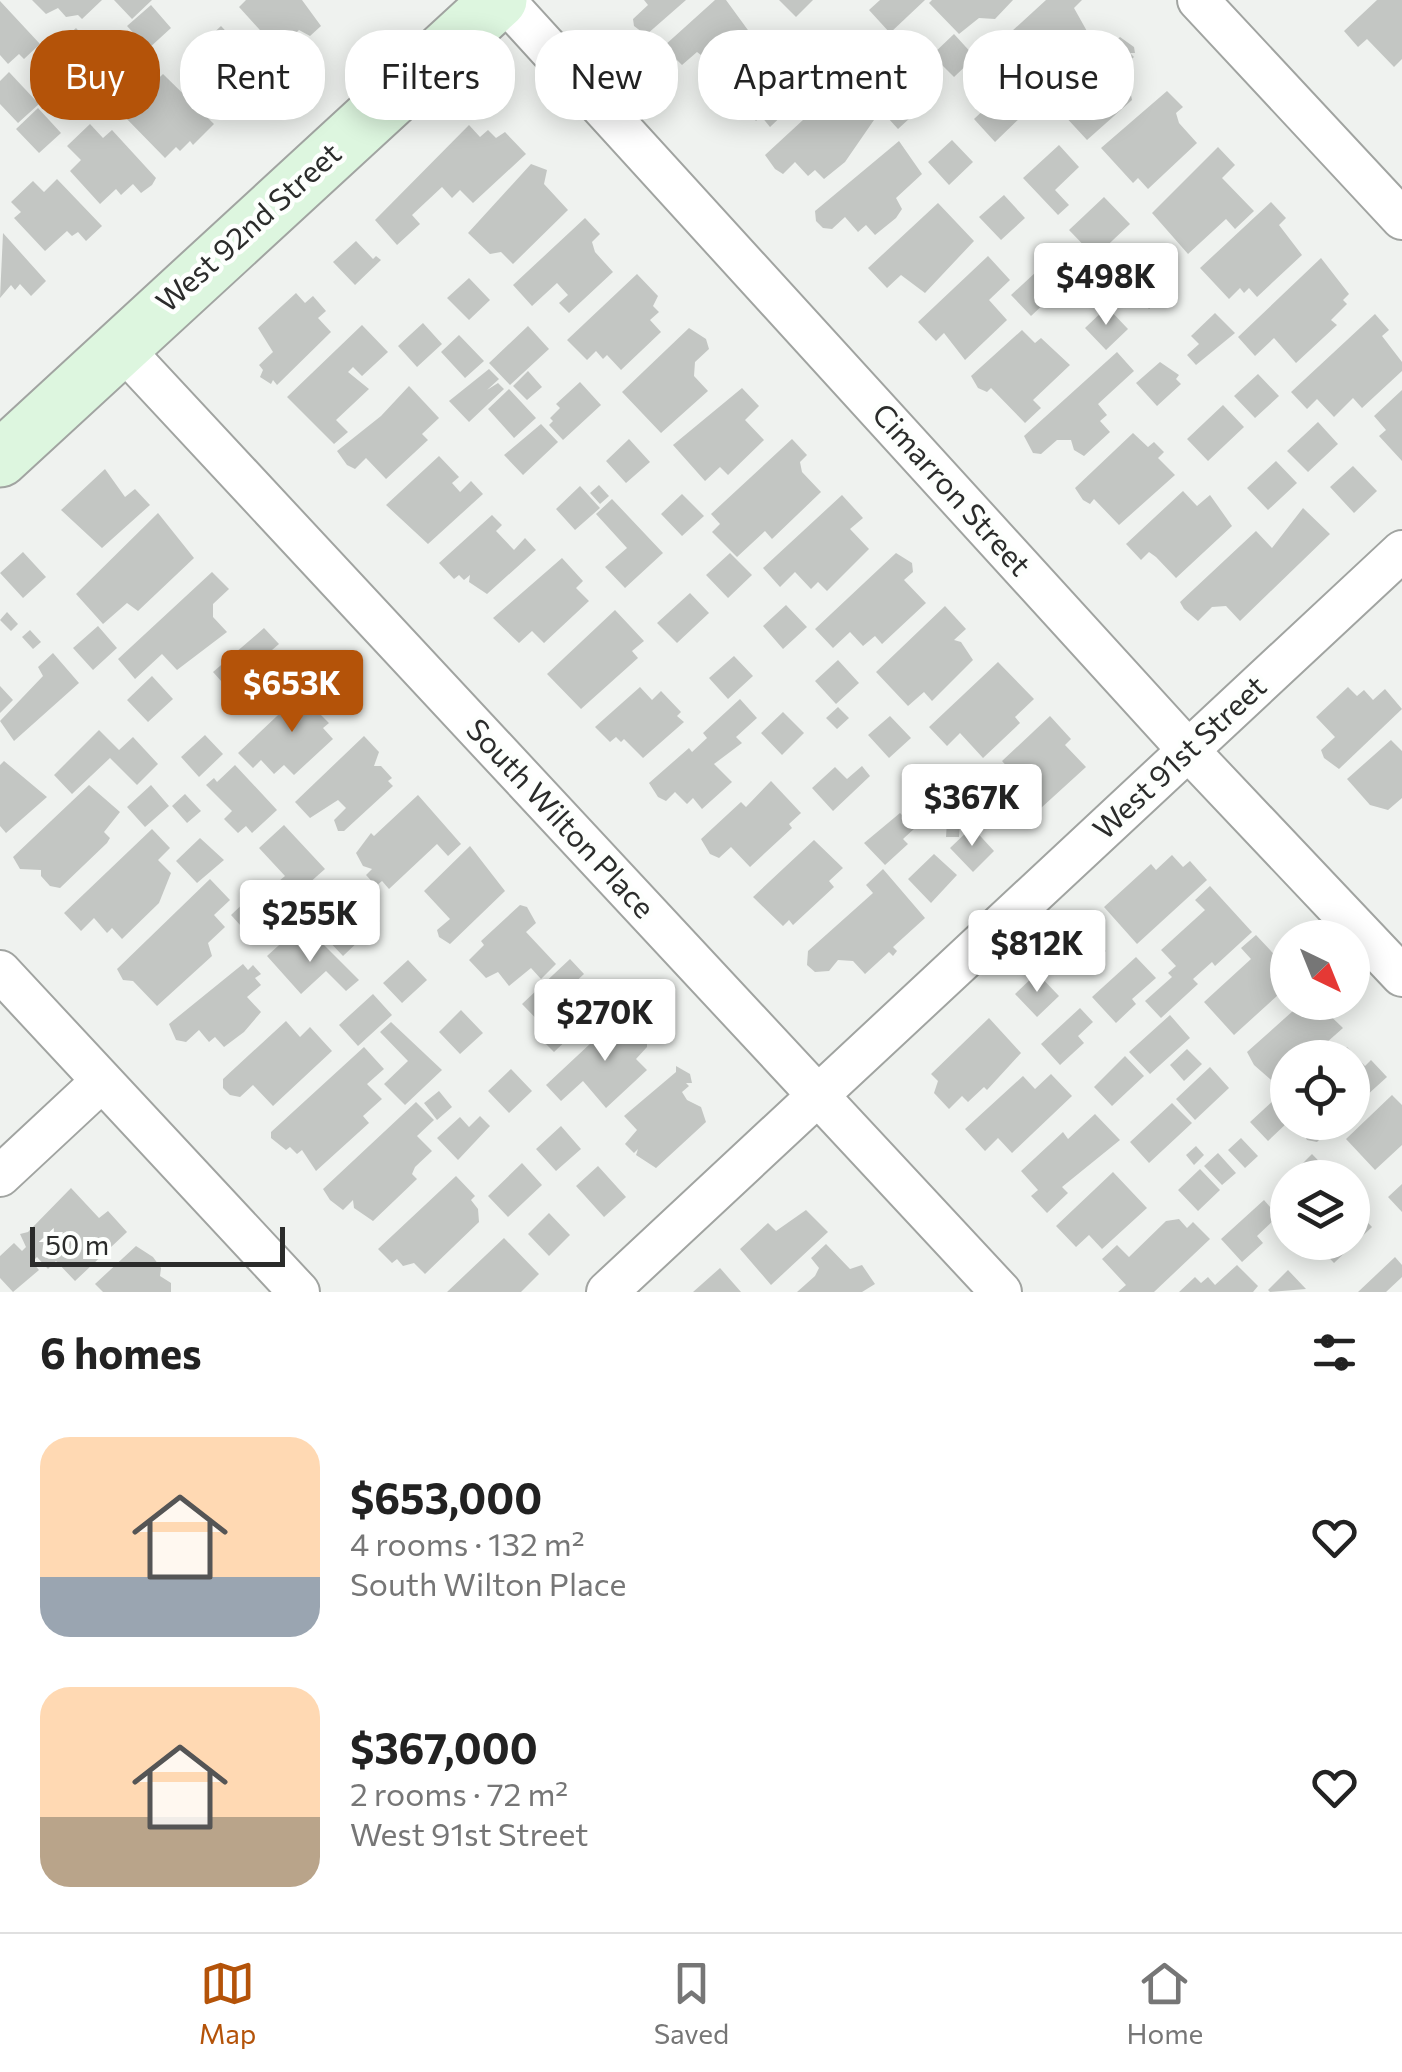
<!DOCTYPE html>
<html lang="en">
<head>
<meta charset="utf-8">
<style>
  body { margin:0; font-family:Commissioner,sans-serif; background:#f6f6f6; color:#222; height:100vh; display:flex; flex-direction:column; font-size:38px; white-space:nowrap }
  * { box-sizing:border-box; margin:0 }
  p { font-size:32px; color:#767676 }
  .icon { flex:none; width:55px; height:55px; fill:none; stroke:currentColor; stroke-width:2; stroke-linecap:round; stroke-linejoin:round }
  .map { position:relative; height:1292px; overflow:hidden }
  .panel { display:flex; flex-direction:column; background:#fff; flex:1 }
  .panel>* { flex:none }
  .top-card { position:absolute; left:30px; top:30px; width:1342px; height:90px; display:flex; gap:20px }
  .needle { width:65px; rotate:137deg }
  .fabs { position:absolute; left:1270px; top:920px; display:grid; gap:20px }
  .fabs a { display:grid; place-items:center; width:100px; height:100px; border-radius:50%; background:#fff; box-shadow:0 5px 25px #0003; font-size:50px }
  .scale { position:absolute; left:30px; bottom:25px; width:255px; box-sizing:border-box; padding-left:10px; border:5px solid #2b2c2b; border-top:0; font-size:28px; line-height:35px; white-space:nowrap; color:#2b2c2b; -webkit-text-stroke:8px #fdfffd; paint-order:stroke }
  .price { position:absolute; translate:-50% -85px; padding:0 22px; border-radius:10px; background:#fff; color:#222; font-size:32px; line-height:65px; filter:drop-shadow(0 2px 5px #0008) }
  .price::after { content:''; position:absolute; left:50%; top:60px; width:30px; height:22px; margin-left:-15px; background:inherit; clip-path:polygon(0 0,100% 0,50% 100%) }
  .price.on { background:#b45309; color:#fff }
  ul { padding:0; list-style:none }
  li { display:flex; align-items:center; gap:30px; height:250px; padding:0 40px }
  li span { display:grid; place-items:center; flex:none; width:280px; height:200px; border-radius:30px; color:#555 }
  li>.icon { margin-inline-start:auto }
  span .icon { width:120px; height:120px; fill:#fffc; stroke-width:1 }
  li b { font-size:42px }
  h2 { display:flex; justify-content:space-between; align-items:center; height:120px; padding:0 40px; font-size:42px }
  .tag { padding:0 35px; border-radius:40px; background:#fff; box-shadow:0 5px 25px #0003; font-size:35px; line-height:90px }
  .tag.on { background:#b45309; color:#fff }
  .tab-bar { display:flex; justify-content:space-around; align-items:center; height:140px; border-top:2px solid #e0e0e0; background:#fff; font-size:28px; color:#767676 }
  .tab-bar a { display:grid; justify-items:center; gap:5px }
  .tab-bar .on { color:#b45309 }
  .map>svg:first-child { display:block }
  .building { fill:#c3c6c3 }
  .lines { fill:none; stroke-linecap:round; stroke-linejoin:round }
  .street-casing { stroke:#a1a4a1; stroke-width:44 }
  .secondary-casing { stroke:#a1a4a1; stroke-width:59 }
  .street { stroke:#fff; stroke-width:40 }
  .secondary { stroke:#ddf6df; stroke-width:55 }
  .labels { text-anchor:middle; stroke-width:9; stroke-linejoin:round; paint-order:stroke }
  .street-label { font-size:30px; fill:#2b2c2b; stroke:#fdfffd }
</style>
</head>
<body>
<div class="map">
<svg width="1402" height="1292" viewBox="0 0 1402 1292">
  <rect width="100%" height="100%" fill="#eff2ef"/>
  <!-- building -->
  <path class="building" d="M32,0H102L82,19L78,15L66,17L58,8L46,14Z
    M114,0H152L132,19Z
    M246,0H302L321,26L310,36L299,30L278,50L239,7Z
    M644,0H686L646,35L634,26L633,19L648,5Z
    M715,0H726L753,37L719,69L697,52L682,65L677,60L676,66L670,65L664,58L662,52L668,51L664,46Z
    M779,0H813L796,17Z
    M880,0H925L890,33L869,10Z
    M932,0H1013L995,19L979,18L959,34L929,3Z
    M1046,0H1082L1074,8L1088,33L1038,80L1021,86L1000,63L1009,54L999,43Z
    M1377,0H1402V59L1394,67L1367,39L1358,47L1344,31Z
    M0,1L40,44L24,59L19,54L8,64L0,55Z
    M151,5L171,28L148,49L127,26Z
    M221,26L267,75L250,92L243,84L230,92L224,86L214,95L189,69L197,62L190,55Z
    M76,28L98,52L92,57L116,82L96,102L54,48Z
    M849,30L869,52L846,73L825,51Z
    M954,34L975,57L954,77L932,55Z
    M1120,37L1134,47L1135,53H1130L1134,57L1119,69V82L1130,90L1132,100L1087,140L1050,100Z
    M806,41L824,60L802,80L810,89L770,127L761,116L756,121L743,107L730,119L718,109L713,101L754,63L758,67L774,51L784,62Z
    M53,53L62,62L52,71L43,61Z
    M9,72L39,104L18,123L0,104V81Z
    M913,73L934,96L898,129L877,106Z
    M163,74L214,124L193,145L190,141L180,151L176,147L165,158L122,114Z
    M842,84L874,120L845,162L824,179L815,170L808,176L795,162L783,174L775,169L765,155Z
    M1006,89L1027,111L995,142L974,119Z
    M1167,91L1183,107L1176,113L1179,123L1197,143L1148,189L1138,178L1133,183L1101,148Z
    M38,108L61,133L39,153L16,129Z
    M90,124L103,138L112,130L156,178L152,185L141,193L133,184L121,195L116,189L100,204L70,171L81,160L67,146Z
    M469,125L480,137L488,130L496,138L505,132L526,154L473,203L460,190L452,198L442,187L412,215L420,224L397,245L375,220Z
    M952,140L973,162L949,185L928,162Z
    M899,141L922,174L896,198L902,209L896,218L875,235L866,225L858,232L845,217L832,229L823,228L816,221L815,211Z
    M1059,145L1079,167L1055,190L1069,205L1058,215L1023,178Z
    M1218,147L1235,165L1222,178L1254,211L1235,229L1226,219L1188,254L1152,213Z
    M531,164L547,170L544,184L568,210L513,264L501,252L490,254L468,233Z
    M57,179L102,226L86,241L78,232L72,236L67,231L45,251L14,218L21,212L11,202L33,181L44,192Z
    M1004,195L1025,218L1001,240L979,217Z
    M1104,197L1130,224L1095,257L1069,230Z
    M1271,202L1286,218L1279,225L1302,255L1257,297L1249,288L1244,293L1240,288L1229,299L1200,268Z
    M938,203L974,241L925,293L901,275L887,288L868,268Z
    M585,218L600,234L592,242L595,252L613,272L569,313L559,303L568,295L557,283L532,306L513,285Z
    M3,233L46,281L31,296L20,284L15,290L11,285L0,298Z
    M356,241L373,259L376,256L381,260L355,285L333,262Z
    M1063,247L1071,256L1080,247L1092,259L1031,316L1011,295Z
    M988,256L1010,280L989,300L1007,320L965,360L944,333L936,341L918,322Z
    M1321,258L1349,294L1343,300L1347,304L1331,320L1337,325L1296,363L1274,338L1255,356L1238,337Z
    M1149,261L1173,287L1149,309L1125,283Z
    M637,274L658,296L653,306L659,312L650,320L661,332L621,370L607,355L603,359L596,351L587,360L567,340Z
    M469,278L490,300L469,320L447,298Z
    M296,293L305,303L313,296L326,311L318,318L331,332L277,385L273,380L271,384L260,377L263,370L259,365L273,352L258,328Z
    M1107,307L1128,329L1106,350L1085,328Z
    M1215,313L1235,333L1196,365L1187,355L1199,344L1191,336Z
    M1375,314L1389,330L1382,336L1402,362V371L1362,408L1353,398L1334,417L1317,399L1307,409L1291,392Z
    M423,323L442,344L417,367L398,346Z
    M362,325L388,352L362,376L353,367L348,372L369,389L336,420L348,432L334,444L287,397Z
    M528,326L549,349L510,385L489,363Z
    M689,328L706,339L709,349L695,362L694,376L708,391L661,433L622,392Z
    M1022,330L1035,343L1041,338L1070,365L1033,400L1041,408L1025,423L991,388L987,392L978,388L971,376Z
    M459,335L484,361L465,378L441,352Z
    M1117,352L1134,371L1098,404L1107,415L1100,421L1110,432L1084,456L1074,450L1071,440H1057L1041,454L1033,453L1024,436Z
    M1160,362L1179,375L1176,379L1181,384L1157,406L1136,383Z
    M489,369L499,379L487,390L498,383L504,389L469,422L449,401Z
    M528,371L542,387L527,400L513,386Z
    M1258,374L1279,396L1255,418L1234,396Z
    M580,382L601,405L563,440L549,425L553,421L550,418L560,408L556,404Z
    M409,386L439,418L422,434L428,440L386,479L366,458L355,469L347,465L337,451L381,416Z
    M742,388L759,406L745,420L764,440L728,475L720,467L705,481L673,445Z
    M509,389L536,418L514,438L488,409Z
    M1402,390V461L1379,436L1386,430L1374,416Z
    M1223,405L1244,427L1208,461L1187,439Z
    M1318,422L1338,444L1308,472L1287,451Z
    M541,424L558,442L523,475L504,455Z
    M1133,433L1148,447L1154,442L1164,452L1158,458L1175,475L1119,525L1094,499L1090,504L1083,500L1075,488Z
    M629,439L650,462L626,483L606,461Z
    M792,439L807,455L800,462L802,472L821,492L772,539L765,531L737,557L712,532L720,524L711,514Z
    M439,456L459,477L452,483L460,492L471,481L483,494L428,544L386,505Z
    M1276,461L1297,483L1268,510L1247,488Z
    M1353,466L1377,491L1354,513L1330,487Z
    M105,469L125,497L135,489L150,505L102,548L61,510Z
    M599,485L609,496L600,504L590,493Z
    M580,486L600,508L575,530L556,509Z
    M1183,491L1197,506L1210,495L1232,526L1176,578L1156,557L1149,552L1141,560L1126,544Z
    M682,494L704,516L682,536L661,514Z
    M842,495L863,518L850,529L869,549L827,591L818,582L811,589L795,572L780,587L763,568Z
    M612,499L663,553L625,588L605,567L627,548L596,514Z
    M1303,508L1330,534L1240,621L1226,606L1212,607L1198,621L1184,609L1180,602L1256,531L1272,548Z
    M158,513L194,558L138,611L127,603L103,624L76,594Z
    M492,515L502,525L496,531L514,550L525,538L536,550L487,594L469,582L470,575L464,580L459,575L454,579L439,563Z
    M23,552L46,577L23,598L0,573Z
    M730,553L752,575L728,598L706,575Z
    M896,553L912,563L913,572L904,580L926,603L882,644L875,636L863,646L850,632L833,648L815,629Z
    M562,558L583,581L576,588L589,601L544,643L532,631L519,643L493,618Z
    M212,572L229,589L213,604V617L227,632L177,670L162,654L135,679L118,659Z
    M690,593L709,613L677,643L657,623Z
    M786,605L807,627L783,649L763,626Z
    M945,606L966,629L954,640L961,642L973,660L932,701L924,692L908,706L876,672Z
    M615,610L644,641L632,651L638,658L581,709L547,674Z
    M7,612L18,624L11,631L0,620Z
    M98,626L117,648L93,670L73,648Z
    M264,628L279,644L265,656L275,666L267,674L277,686L248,711L213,672Z
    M30,630L41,642L33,649L22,637Z
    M53,653L79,683L14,741L0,721L43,676L38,667Z
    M734,656L753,676L728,699L709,678Z
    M838,660L859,683L836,704L815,681Z
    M998,662L1034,699L1015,717L1020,723L983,758L960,733L947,746L929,727Z
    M152,676L173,699L148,722L127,700Z
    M313,682L331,701L318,712L329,723L323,728L333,739L294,775L284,765L274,774L261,760L253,768L238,753Z
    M0,686L13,700L0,713Z
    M640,687L652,700L661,691L681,712L677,716L684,722L643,758L624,739L621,742L616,737L610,742L595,727Z
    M1348,687L1357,696L1364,690L1373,700L1385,689L1402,709L1339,769L1324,758L1321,750L1335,737L1316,717Z
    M740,699L757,718L736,737L742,743L714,764L732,782L702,809L693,798L687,804L675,792L666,801L658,797L649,783L689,748L692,752L707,738L703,733Z
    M838,707L849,718L837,729L826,718Z
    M783,712L804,733L782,755L761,733Z
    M890,716L911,738L889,758L868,735Z
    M1050,716L1071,739L1065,745L1086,767L1019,828L999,807L1016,791L1020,796L1028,790L1002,761Z
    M99,730L119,750L133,737L158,764L137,785L110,758L72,794L54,775Z
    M205,735L223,754L199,777L181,757Z
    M364,736L379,752L374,766H381L392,778L388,781L393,786L344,831H338L334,820L346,808L338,800L310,818L295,802Z
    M1391,740L1402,751V798L1388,810L1370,805L1347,779Z
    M4,761L47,797L6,833L0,826V765Z
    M235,765L277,810L252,833L246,826L238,833L224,819L232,811L206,785L214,778L217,782Z
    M862,766L870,776L833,811L812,788L835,767L847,779Z
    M941,771L963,793L929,826L907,804Z
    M771,781L801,813L789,824L792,828L750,867L731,847L719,858L710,854L701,839L741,802L746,807Z
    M89,785L120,812L104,832L110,838L107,843L60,888L50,886L41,876V870L20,869L13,857Z
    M151,785L169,806L145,827L127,807Z
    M185,794L201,811L187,823L172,806Z
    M418,795L461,844L448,856L437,844L389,889L382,881L376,886L366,875L372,869L363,866L356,853L371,833L374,836Z
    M900,813L915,828L903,839L908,844L885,865L864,843Z
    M947,821L960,822L959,837H946Z
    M284,825L325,869L299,892L296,888L290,893L279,881L285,876L259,848Z
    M972,827L994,851L973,872L950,848Z
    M152,829L170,848L158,860L171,873L159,903L122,939L112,928L107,933L94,918L81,931L64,913Z
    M200,838L224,860L197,883L176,861Z
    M814,840L843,868L829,881L834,887L793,925L789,920L783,926L753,897Z
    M470,846L505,891L450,944L439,937L437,930L450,919L424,891Z
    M934,854L957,875L931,903L908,879Z
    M1172,855L1183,867L1190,861L1207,880L1137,944L1104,907L1151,864L1156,870Z
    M883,869L925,918L893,947L897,951L893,956L889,952L865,974L853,961L838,960L829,971L815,972L807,965L808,951L873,893L866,885Z
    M210,879L230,900L214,915L225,927L208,943L212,956L157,1006L133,981L123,980L117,969Z
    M267,881L287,902L251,937L231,915Z
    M1210,886L1252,932L1215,966L1212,962L1193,979L1198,984L1161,1018L1145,1001L1172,977L1168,973L1176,966L1161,950L1205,910L1195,900Z
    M360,900L380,921L343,956L323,935Z
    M520,905L527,907L536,923L526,932L556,964L541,979L531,968L509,986L498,972L486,978L469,960L484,945L481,941Z
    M1083,927L1106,951L1083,972L1060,948Z
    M1256,935L1288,969V986L1234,1035L1204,1002L1251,959L1241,948Z
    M289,936L304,952L318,939L359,980L346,991L326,971L301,994L267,956Z
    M1136,957L1156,978L1132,999L1136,1004L1116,1023L1092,997Z
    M570,959L584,974L570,987L595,1013L554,1052L545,1043L553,1036L522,1004Z
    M408,960L427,980L402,1003L383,983Z
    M243,964L248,970L253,965L261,974L255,978L261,985L247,997L261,1012L244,1032L224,1047L215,1037L209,1042L199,1030L186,1042L176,1040L169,1024Z
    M1037,973L1059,996L1037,1017L1015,994Z
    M373,994L392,1015L358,1046L339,1025Z
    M1287,1002L1317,1003L1343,1028L1309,1058H1288V1077L1278,1086L1254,1065L1247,1052L1294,1010Z
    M1080,1008L1093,1022L1078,1036L1084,1043L1060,1065L1041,1044Z
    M461,1010L483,1033L460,1054L439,1032Z
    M622,1014L647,1040V1047L636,1059L647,1070L606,1108L583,1081L561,1101L546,1085Z
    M1170,1015L1190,1038L1150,1074L1129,1052Z
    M989,1018L1021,1053L987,1090L984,1087L968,1102L962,1096L949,1109L934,1093L938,1081L931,1074Z
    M286,1021L300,1037L310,1027L332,1051L273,1106L253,1085L240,1097L230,1095L223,1088V1079Z
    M391,1022L442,1070L405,1105L384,1084L408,1061L380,1032Z
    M364,1047L384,1069L367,1084L382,1099L363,1116L369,1123L316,1171L302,1150L297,1154L290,1147L286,1150L271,1138V1132Z
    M1347,1047L1365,1066L1371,1060L1387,1077L1366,1096L1361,1090L1352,1099V1058H1336Z
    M1187,1049L1202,1064L1184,1081L1170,1065Z
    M1125,1056L1144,1076L1112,1106L1094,1087Z
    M676,1066L690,1074L692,1083H686L689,1086L682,1092L687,1100L701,1107L706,1122L656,1168L636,1155L638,1149L634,1153L625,1144L637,1130L624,1116L676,1072Z
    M1210,1067L1229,1088L1195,1120L1176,1099Z
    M511,1069L532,1091L509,1113L488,1091Z
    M1051,1074L1072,1096L1012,1153L998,1138L985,1151L965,1129L1023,1076L1035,1089Z
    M439,1091L452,1107L437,1120L424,1103Z
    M1392,1095L1402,1105V1145L1375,1170L1346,1139Z
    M1274,1100L1288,1115V1122L1268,1141L1250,1122Z
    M416,1102L434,1120L417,1136L432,1151L415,1167L412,1174L417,1179L373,1221L354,1208L353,1200L343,1210L330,1200L323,1189Z
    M1172,1103L1192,1123L1149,1163L1130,1142Z
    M1095,1114L1120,1140L1062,1187L1068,1193L1047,1213L1031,1196L1038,1190L1021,1171L1063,1132L1068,1139Z
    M480,1116L490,1126L458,1160L437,1138L460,1117L469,1127Z
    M1297,1122H1337L1317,1142L1307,1140Z
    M561,1126L581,1149L556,1171L536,1149Z
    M1241,1138L1258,1156L1245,1168L1228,1150Z
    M1196,1146L1204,1155L1194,1165L1186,1155Z
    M1218,1153L1236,1173L1222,1185L1204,1166Z
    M1312,1154L1335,1178H1297L1293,1173Z
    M522,1163L542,1185L508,1217L488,1196Z
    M598,1166L626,1197L604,1217L576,1186Z
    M1200,1169L1220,1190L1198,1211L1178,1190Z
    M1113,1172L1147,1208L1102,1249L1089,1235L1076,1247L1056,1226Z
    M456,1176L475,1196L471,1200L478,1209L479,1222L425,1274L414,1263L403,1266L397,1259L392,1263L378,1249Z
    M1402,1184V1212L1388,1197Z
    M71,1188L99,1218L108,1211L127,1232L75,1281L56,1261L48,1269L37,1257L32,1262L39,1270L13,1292L0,1278V1256L14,1243L22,1251L26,1247L20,1234L28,1232Z
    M1264,1200L1278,1216L1257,1236L1263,1243L1242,1262L1221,1239Z
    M1352,1206L1372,1227L1334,1263L1314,1242H1352Z
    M806,1210L828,1232L771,1285L740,1249L768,1223L776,1231Z
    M549,1213L570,1235L549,1256L528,1234Z
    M1179,1219L1187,1228L1193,1222L1210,1239L1154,1292H1118L1126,1285L1102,1259L1117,1245L1129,1257L1166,1221Z
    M504,1238L539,1274L521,1292H447Z
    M826,1244L850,1269L862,1265L875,1284L862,1292H797L815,1276L819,1268L811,1258Z
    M136,1246L153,1257L161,1268L160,1276L171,1283V1292H103L95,1284Z
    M1395,1257L1402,1265V1277L1386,1292H1358Z
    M1237,1265L1258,1286L1253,1292H1179L1195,1277L1201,1283L1208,1277L1215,1285Z
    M720,1268L741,1292H693Z
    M1288,1270L1306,1289L1270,1292L1268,1290Z"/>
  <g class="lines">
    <defs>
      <path id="street" d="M504,0L1188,750L1402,976
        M1198,0L1402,219
        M120,346L1001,1292
        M0,971L299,1292
        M0,1176L102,1081
        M607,1292L1402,551"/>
      <path id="secondary" d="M0,459L499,0"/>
    </defs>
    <!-- street casing -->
    <use href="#street" class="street-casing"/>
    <!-- secondary casing -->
    <use href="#secondary" class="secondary-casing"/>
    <!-- street -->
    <use href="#street" class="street"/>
    <!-- secondary -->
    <use href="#secondary" class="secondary"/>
  </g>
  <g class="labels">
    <!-- street labels -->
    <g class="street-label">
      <text transform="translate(249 228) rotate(-42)" y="10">West 92nd Street</text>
      <text transform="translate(951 490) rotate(48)" y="10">Cimarron Street</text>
      <text transform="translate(1180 758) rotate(-43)" y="10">West 91st Street</text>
      <text transform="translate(560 819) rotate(47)" y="10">South Wilton Place</text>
    </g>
  </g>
</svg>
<div class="fabs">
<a><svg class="needle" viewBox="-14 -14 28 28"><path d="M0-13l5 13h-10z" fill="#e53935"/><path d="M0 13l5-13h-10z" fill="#767676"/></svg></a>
<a><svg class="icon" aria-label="locate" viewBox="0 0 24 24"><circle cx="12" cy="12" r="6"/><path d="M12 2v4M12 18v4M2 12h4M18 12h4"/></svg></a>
<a><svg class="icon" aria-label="layers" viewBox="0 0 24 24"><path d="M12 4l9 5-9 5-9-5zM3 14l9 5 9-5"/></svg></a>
</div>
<div class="scale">50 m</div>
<b class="price" style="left:1106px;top:328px">$498K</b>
<b class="price on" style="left:292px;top:735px">$653K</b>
<b class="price" style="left:972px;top:849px">$367K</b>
<b class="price" style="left:310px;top:965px">$255K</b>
<b class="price" style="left:1037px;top:995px">$812K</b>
<b class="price" style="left:605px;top:1064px">$270K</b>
<div class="top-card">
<a class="tag on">Buy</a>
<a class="tag">Rent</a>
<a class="tag">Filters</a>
<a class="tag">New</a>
<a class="tag">Apartment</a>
<a class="tag">House</a>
</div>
</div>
<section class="panel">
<h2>6 homes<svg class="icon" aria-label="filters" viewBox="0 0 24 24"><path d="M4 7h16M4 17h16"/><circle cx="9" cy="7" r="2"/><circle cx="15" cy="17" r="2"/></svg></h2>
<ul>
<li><span style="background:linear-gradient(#ffd9b3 70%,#9aa5b1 0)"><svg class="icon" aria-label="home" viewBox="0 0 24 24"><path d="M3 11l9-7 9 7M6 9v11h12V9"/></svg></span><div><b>$653,000</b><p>4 rooms · 132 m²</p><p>South Wilton Place</p></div><svg class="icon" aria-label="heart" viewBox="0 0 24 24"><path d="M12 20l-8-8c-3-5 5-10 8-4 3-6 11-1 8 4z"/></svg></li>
<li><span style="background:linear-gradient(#ffd9b3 65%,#b9a48a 0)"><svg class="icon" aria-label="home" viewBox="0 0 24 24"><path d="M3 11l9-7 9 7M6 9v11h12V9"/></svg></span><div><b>$367,000</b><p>2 rooms · 72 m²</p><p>West 91st Street</p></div><svg class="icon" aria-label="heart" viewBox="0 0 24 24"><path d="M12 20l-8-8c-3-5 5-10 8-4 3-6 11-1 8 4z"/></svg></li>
</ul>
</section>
<nav class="tab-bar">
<a class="on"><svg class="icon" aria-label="map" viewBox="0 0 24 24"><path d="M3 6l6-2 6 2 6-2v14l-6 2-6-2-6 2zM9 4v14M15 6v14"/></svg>Map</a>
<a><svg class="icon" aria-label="saved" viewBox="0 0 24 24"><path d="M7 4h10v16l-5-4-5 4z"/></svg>Saved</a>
<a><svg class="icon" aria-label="home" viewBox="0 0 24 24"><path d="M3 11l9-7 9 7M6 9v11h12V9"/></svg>Home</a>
</nav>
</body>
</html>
